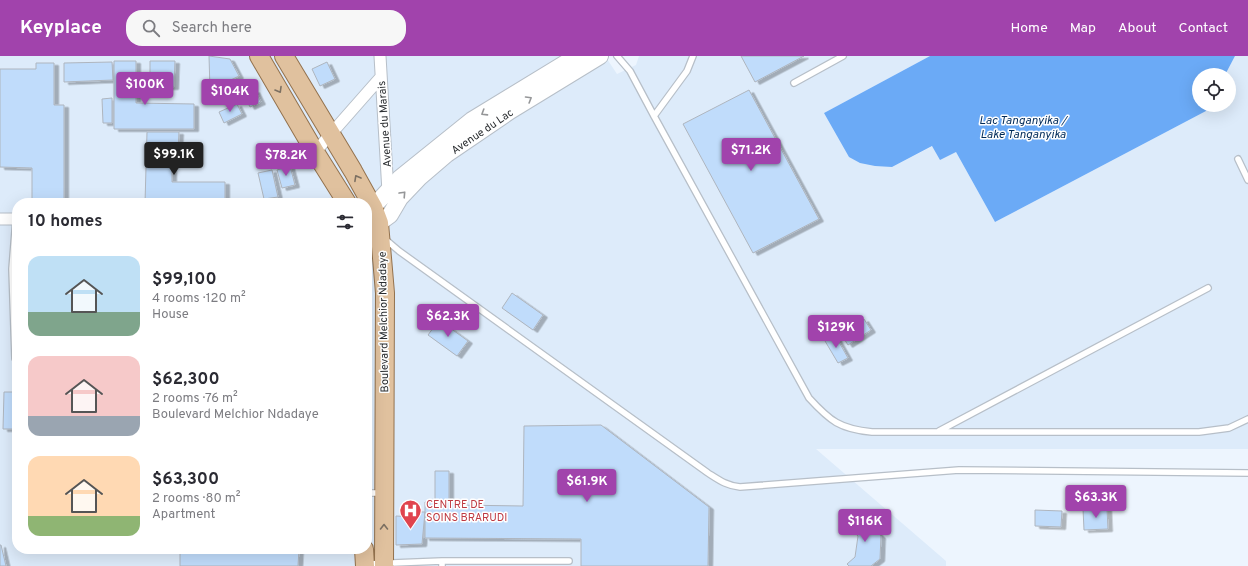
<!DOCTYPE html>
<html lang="en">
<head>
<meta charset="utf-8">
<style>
  body { margin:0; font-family:Overpass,sans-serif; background:#f7f7f7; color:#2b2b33; height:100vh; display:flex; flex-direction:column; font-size:15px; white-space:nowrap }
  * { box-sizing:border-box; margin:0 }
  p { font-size:13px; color:#7c7c81 }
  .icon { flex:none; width:22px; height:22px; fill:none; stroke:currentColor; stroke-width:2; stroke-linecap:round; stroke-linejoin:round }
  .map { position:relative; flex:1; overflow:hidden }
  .side { position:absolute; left:12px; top:142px; width:360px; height:356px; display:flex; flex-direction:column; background:#fff; border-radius:16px; box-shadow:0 4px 16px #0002 }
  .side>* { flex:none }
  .controls { position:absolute; left:1192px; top:12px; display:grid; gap:8px }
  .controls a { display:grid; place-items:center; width:44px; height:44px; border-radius:50%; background:#fff; box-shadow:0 4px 16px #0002; font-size:20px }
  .price { position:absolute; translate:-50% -34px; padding:0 9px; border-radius:4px; background:#a143ac; color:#fff; font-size:13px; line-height:26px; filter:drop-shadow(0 1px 2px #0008) }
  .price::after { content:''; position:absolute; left:50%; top:24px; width:12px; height:9px; margin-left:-6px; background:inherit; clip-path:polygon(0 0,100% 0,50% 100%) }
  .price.selected { background:#222; color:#fff }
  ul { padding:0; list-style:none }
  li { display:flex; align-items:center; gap:12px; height:100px; padding:0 16px }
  li span { display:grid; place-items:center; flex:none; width:112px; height:80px; border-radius:12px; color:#555 }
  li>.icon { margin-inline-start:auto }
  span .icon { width:48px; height:48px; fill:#fffc; stroke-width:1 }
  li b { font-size:17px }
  h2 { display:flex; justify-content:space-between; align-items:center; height:48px; padding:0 16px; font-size:17px }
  header { display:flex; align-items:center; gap:24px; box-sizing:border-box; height:56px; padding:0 20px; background:#a143ac; color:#fff }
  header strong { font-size:19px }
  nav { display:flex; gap:22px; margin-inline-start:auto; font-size:14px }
  .search { width:280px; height:36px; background:#f7f7f7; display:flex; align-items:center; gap:10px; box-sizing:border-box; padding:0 14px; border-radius:16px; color:#7c7c81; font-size:15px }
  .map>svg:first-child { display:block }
  .built { fill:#ddebfa; fill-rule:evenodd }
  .water { fill:#6baaf6 }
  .building { fill:#c0dcfb; stroke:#aeb5be; filter:url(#shadow) }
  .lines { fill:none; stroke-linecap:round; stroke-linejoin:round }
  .lane-casing { stroke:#b7bfc8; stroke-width:8 }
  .street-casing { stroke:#b7bfc8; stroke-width:13 }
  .secondary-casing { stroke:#b7bfc8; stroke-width:18 }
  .primary-casing { stroke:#93724e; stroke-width:20 }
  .lane { stroke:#fff; stroke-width:5.5 }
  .street { stroke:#fff; stroke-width:11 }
  .secondary { stroke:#fff; stroke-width:16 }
  .primary { stroke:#e0c19e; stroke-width:18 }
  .oneway { stroke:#7c7062 }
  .oneway2 { stroke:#959698 }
  .labels { text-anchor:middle; stroke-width:3; stroke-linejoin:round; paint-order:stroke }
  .street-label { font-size:11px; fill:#2b2e31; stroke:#fff }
  .health-label { font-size:11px; fill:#be3a42; stroke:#fff; text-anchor:start }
  .water-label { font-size:12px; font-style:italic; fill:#002b5a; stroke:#fff }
</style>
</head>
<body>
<header>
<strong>Keyplace</strong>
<div class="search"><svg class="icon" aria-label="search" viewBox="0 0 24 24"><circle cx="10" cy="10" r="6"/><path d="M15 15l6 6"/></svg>Search here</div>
<nav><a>Home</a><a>Map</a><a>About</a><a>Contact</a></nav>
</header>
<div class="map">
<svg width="1248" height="510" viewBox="0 0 1248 510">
  <defs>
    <filter id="shadow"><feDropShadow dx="4.5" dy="2.5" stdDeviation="0" flood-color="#0004"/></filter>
  </defs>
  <rect width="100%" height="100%" fill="#edf5fe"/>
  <!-- built -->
  <path class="built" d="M0,0H605L617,18L636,9L639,0H930L824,57L892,111L933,90L956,96L995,166L1206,55L1209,49H1229V19H1225L1235,0H1248V393H816L946,505V510H0ZM17,147H367V493H17Z"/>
  <!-- water -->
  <path class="water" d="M930,0H1235L1225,19H1199V49H1209L1206,55L995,166L956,96L940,104L932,90L892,111L875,110L860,107L849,101L824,57Z"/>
  <!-- building -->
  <path class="building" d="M209,0L230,3L239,20L210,34Z
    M741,0H804L755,26Z
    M114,5H136V47L194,48V73H114Z
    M150,5H175L174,31H150Z
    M112,6L113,24L64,26V7Z
    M327,6L335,23L320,30L312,13Z
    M36,7H54V49H64V147H32V112L0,111V13H36Z
    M255,34L261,46L250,51L244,39Z
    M749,34L819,163L753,197L683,68Z
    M112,42V67H103L102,43Z
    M237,48L242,58L224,67L219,56Z
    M147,76H179L178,96H172V126H225V147H145Z
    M290,110L295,129L282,132L277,114Z
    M272,114L278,141L264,143L258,117Z
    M512,237L543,259L533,274L502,252Z
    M864,263L871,274L848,289L841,278Z
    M439,264L468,285L457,300L428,279Z
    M835,279L848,302L838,307L825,285Z
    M4,336H17V373H3Z
    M601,369L709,451L708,510H581V483L425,482V446H435V415H449V446H456V449L523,450L524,370Z
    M1107,452L1108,473L1084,474L1083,453Z
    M1035,454L1062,455L1061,471L1035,470Z
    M415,456H425L422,488L396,489V460L415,461Z
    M857,457L881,480L880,503L871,510H849L847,508L855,501L858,480L845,468Z
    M0,489H1L6,510H0Z
    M180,493H299L298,510H180Z"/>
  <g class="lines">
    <defs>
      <path id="lane" d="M617,0L630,15L654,60L809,342C830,365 840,373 872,376H1199L1229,372L1248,363
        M794,27L843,0
        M654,60L687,15L693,0
        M1238,103L1248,124
        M385,183L399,195L708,417C719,424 727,430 740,431L959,414L1248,417
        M15,302L12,213L16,163
        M939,375L1208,232
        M367,437H381
        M442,505H569
        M367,508L442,505V510"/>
      <path id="street" d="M380,0L388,136
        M315,96L381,21
        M0,163H17"/>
      <path id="secondary" d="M367,154L373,151L400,122L472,64L577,0
        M367,170L379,167L390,159L400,142L419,122L447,98L510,55L600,0"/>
      <path id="primary" d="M259,0L315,96L347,147
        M284,0L353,115L373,151L379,167L385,237L384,510
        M364,493L365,510"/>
    </defs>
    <!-- lane casing -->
    <use href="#lane" class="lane-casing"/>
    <!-- street casing -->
    <use href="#street" class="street-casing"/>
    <!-- secondary casing -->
    <use href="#secondary" class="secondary-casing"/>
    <!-- primary casing -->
    <use href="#primary" class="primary-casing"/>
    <!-- lane -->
    <use href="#lane" class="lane"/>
    <!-- street -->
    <use href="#street" class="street"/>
    <!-- secondary -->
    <use href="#secondary" class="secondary"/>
    <!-- primary -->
    <use href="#primary" class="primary"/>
  </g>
  <!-- one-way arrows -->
  <defs><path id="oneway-chevron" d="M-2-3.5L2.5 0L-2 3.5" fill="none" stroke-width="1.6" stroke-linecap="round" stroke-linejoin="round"/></defs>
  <g class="oneway">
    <use href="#oneway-chevron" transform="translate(279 34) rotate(60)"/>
    <use href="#oneway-chevron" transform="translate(357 122) rotate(-119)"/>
    <use href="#oneway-chevron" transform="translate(384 471) rotate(-90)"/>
  </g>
  <g class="oneway2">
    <use href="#oneway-chevron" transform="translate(529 43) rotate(-31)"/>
    <use href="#oneway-chevron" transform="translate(484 57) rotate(148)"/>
    <use href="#oneway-chevron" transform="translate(403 138) rotate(-47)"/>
  </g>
  <!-- icons -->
  <defs>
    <symbol id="hospital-pin" viewBox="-11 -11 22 30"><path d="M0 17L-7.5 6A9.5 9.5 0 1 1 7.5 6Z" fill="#e0444e" stroke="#fff"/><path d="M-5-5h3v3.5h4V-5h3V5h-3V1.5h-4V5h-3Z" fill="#fff"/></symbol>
  </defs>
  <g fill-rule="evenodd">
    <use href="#hospital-pin" x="398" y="442" width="25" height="34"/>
  </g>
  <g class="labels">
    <!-- street labels -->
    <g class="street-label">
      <text transform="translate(384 68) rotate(-94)" y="4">Avenue du Marais</text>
      <text transform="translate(482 75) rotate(-34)" y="4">Avenue du Lac</text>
      <text transform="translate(383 266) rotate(-91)" y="4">Boulevard Melchior Ndadaye</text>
    </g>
    <!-- health labels -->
    <g class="health-label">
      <text x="426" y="452">CENTRE DE<tspan x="426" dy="13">SOINS BRARUDI</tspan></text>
    </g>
    <!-- water labels -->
    <g class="water-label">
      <text x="1023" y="68">Lac Tanganyika /<tspan x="1023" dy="14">Lake Tanganyika</tspan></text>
    </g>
  </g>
</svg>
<div class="controls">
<a><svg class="icon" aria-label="locate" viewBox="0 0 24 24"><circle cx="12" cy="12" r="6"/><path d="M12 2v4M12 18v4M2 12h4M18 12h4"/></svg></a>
</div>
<b class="price" style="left:145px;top:50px">$100K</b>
<b class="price" style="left:230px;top:57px">$104K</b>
<b class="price" style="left:751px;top:116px">$71.2K</b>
<b class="price selected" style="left:174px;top:120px">$99.1K</b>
<b class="price" style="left:286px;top:121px">$78.2K</b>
<b class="price" style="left:448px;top:282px">$62.3K</b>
<b class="price" style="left:836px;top:293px">$129K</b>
<b class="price" style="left:587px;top:447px">$61.9K</b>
<b class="price" style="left:1096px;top:463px">$63.3K</b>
<b class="price" style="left:865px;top:487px">$116K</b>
<section class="side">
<h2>10 homes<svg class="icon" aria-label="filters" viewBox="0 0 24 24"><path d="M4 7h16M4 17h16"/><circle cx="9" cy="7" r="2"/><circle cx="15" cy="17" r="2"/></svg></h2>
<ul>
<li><span style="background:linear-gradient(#bfe0f5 70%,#7fa58c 0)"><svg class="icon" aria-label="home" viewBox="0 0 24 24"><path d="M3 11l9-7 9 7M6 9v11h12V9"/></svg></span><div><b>$99,100</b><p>4 rooms · 120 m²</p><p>House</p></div></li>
<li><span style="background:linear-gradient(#f6c9c9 75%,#9aa5b1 0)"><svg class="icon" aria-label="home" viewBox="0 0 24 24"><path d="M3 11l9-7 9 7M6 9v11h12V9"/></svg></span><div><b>$62,300</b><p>2 rooms · 76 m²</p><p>Boulevard Melchior Ndadaye</p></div></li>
<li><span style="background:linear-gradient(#ffd9b3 75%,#8fb573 0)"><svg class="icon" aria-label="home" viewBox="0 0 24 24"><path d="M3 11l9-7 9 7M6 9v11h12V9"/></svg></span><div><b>$63,300</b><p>2 rooms · 80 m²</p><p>Apartment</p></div></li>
</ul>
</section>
</div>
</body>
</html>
